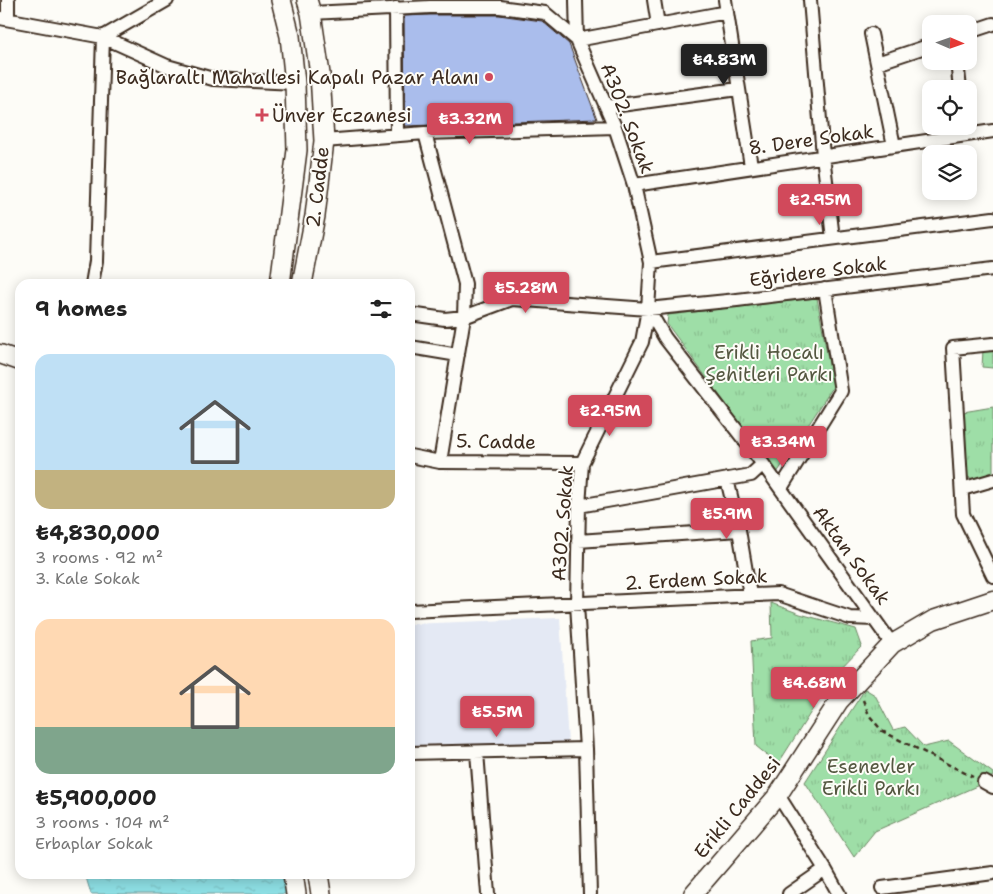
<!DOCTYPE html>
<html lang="en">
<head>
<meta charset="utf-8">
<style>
  body { margin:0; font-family:"Shantell Sans",sans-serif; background:#f2f2f2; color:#222; height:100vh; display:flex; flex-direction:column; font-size:19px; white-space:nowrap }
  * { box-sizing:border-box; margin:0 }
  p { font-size:16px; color:#767676 }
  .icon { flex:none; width:28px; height:28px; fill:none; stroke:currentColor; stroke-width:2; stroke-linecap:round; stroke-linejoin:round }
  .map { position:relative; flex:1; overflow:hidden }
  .sheet { position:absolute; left:15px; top:279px; width:400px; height:600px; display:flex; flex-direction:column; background:#fff; border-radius:15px; box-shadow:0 2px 12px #0003 }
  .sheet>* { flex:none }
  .needle { width:32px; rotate:92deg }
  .controls { position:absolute; left:922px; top:15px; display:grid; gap:10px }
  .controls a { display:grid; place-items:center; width:55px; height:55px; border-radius:10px; background:#fff; box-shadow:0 2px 12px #0003; font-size:25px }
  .price { position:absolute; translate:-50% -42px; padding:0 11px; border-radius:5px; background:#d1495b; color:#fff; font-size:16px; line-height:32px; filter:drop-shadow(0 1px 2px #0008) }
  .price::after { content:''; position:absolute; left:50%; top:30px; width:15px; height:11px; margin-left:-8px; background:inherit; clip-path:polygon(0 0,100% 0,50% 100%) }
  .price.current { background:#222; color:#fff }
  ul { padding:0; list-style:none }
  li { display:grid; align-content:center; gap:10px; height:265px; padding:0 20px }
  li span { display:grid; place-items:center; height:155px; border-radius:15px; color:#555 }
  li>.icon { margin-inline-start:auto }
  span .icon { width:90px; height:90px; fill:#fffc; stroke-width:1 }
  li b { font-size:21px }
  h2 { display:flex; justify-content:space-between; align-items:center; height:60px; padding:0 20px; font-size:21px }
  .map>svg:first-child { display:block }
  .built { fill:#e4e9f4 }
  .park { fill:url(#park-tufts); stroke:#6c8462 }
  .water { fill:url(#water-ripples); stroke:#6c9694 }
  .building { fill:#aabdec; stroke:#3b2a1e }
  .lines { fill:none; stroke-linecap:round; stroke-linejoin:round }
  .minor-casing { stroke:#3b2a1e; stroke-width:16 }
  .secondary-casing { stroke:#3b2a1e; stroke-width:21 }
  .primary-casing { stroke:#3b2a1e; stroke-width:22 }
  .path { stroke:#3b2a1e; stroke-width:2.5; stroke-dasharray:5 4; stroke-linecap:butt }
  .minor { stroke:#fdfcf7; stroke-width:12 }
  .secondary { stroke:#fdfcf7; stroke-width:18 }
  .primary { stroke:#fdfcf7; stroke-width:19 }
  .poi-dot { fill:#d1495b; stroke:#fdfcf7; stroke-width:2 }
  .labels { text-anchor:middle; stroke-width:4; stroke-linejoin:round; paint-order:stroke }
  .poi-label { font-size:19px; fill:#3b2a1e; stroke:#fdfcf7; text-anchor:end }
  .street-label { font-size:19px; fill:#3b2a1e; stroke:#fdfcf7 }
  .park-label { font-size:19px; fill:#545740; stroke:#fdfcf7 }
</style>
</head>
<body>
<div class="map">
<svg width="993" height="894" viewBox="0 0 993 894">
  <defs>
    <pattern id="park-tufts" width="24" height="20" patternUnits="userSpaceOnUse" patternTransform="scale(1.25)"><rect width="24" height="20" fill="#9edea7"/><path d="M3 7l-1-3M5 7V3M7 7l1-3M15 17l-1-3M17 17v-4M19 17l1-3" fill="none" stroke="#89bf8f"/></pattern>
    <pattern id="water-ripples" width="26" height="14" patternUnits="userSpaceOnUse" patternTransform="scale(1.25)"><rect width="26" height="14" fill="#8ddee3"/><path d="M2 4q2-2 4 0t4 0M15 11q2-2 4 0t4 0" fill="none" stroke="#7bbfc2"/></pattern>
  </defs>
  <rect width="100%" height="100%" fill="#fdfcf7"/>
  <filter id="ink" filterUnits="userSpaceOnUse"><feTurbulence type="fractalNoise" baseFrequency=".02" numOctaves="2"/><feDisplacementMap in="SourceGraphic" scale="10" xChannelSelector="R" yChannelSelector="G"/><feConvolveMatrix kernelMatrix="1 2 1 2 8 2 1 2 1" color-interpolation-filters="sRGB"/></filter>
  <g filter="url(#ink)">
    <!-- built -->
    <path class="built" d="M560,618L568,743L410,745V624Z"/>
    <!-- park -->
    <path class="park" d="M817,298L833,387L777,473L667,324L668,315Z
      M983,350H993V368L982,367Z
      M993,407V476L976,480L965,476L963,412Z
      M771,603L800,614L856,629L862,646L835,674L778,764L756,746L751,641L772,638Z
      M865,689L875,695L893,730L905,727L924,747L949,741L993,773V776L979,785L875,831L854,857L805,782Z"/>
    <!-- water -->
    <path class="water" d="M85,874H297L300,894H91Z"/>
    <!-- building -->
    <path class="building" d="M430,15H499L542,21L569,44L597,119L405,126L404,16Z"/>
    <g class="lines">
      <defs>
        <path id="minor" d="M8,0V19
          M576,0L577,40L615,127L634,185L651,262L648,309L642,342L582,463L579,506L577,604L586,749L590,894
          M654,0L658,25
          M725,0L751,166
          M810,0L823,156L833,238
          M396,8L397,135
          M311,13L430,7H500L545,13L577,40L727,12
          M0,18L103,37L167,66L213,79L295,83
          M969,32L993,24
          M871,34L894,146
          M957,61L960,89
          M877,63L931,45
          M606,107L738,89
          M425,133L465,284L464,317L440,462
          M324,141L425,133L615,127
          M634,185L993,131
          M651,262L993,218
          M92,284L96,261L103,37L167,0
          M648,309L665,338L763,464L892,644
          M410,314L445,319L464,317L512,299L648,309L737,300L993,269
          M993,344L953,348L963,514L993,576
          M410,347L458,355
          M410,456L440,462L582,463
          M727,479L739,530L750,595
          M781,488L841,391L825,289
          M962,489L993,480
          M579,506L751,475L763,464
          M578,541L739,530
          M410,611L778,594L850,618L874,619
          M477,752L488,894
          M410,753L586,749
          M984,782L993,787
          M778,795L825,869L839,894
          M882,888L993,873
          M789,894L825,869"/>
        <path id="secondary" d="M0,354L20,361
          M693,894L778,795L839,701L892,644L933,620L993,600"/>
        <path id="primary" d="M280,284L297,150L295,83L290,36L281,0
          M302,284L315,216L324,141L320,74L311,13L307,0
          M293,874L296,894
          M318,874L321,894"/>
      </defs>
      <!-- minor casing -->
      <use href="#minor" class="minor-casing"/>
      <!-- secondary casing -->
      <use href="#secondary" class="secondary-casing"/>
      <!-- primary casing -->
      <use href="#primary" class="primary-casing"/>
      <!-- path -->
      <path class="path" d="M863,700L869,715L882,731L973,777"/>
      <!-- minor -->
      <use href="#minor" class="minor"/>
      <!-- secondary -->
      <use href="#secondary" class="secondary"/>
      <!-- primary -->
      <use href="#primary" class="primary"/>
    </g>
  </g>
  <!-- markers -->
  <g class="poi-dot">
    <circle cx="489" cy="77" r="5"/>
    <path d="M259.5 107.5h5v5h5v5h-5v5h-5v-5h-5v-5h5z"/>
  </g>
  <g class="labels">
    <!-- poi labels -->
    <g class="poi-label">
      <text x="479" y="84">Bağlaraltı Mahallesi Kapalı Pazar Alanı</text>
      <text x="272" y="122" text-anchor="start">Ünver Eczanesi</text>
    </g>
    <!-- street labels -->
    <g class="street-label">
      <text transform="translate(628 118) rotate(69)" y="7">A302. Sokak</text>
      <text transform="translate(811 139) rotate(-8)" y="7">8. Dere Sokak</text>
      <text transform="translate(317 187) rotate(-83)" y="7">2. Cadde</text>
      <text transform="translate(818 271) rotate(-7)" y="7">Eğridere Sokak</text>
      <text transform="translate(496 441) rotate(1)" y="7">5. Cadde</text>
      <text transform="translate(562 523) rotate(-86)" y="7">A302. Sokak</text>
      <text transform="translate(852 555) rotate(54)" y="7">Aktan Sokak</text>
      <text transform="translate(696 579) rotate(-3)" y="7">2. Erdem Sokak</text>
      <text transform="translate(737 807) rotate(-51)" y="7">Erikli Caddesi</text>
    </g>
    <!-- park labels -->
    <g class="park-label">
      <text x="769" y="359">Erikli Hocalı<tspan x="769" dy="22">Şehitleri Parkı</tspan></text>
      <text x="871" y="773">Esenevler<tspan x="871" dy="22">Erikli Parkı</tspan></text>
    </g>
  </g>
</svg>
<div class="controls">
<a><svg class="needle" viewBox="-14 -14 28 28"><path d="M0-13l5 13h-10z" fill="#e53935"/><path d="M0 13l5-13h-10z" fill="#767676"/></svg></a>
<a><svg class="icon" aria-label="locate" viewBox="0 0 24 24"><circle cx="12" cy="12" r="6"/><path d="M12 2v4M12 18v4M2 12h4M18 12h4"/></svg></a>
<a><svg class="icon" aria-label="layers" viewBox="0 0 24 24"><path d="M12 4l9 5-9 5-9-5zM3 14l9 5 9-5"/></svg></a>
</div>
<b class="price current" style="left:724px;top:86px">₺4.83M</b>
<b class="price" style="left:470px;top:145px">₺3.32M</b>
<b class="price" style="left:820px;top:226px">₺2.95M</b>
<b class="price" style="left:526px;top:314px">₺5.28M</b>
<b class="price" style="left:610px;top:437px">₺2.95M</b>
<b class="price" style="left:783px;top:468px">₺3.34M</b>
<b class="price" style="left:727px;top:540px">₺5.9M</b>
<b class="price" style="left:814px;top:709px">₺4.68M</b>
<b class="price" style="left:497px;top:738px">₺5.5M</b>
<section class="sheet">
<h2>9 homes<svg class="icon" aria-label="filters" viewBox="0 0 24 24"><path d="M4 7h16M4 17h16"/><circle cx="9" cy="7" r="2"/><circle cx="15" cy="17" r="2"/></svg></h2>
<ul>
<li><span style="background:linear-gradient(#bfe0f5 75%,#c2b280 0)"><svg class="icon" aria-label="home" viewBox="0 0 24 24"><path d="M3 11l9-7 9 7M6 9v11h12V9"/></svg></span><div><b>₺4,830,000</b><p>3 rooms · 92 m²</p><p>3. Kale Sokak</p></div></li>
<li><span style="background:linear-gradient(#ffd9b3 70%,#7fa58c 0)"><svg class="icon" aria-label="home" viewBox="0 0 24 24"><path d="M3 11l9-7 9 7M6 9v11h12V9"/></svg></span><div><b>₺5,900,000</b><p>3 rooms · 104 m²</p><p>Erbaplar Sokak</p></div></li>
</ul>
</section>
</div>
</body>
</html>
